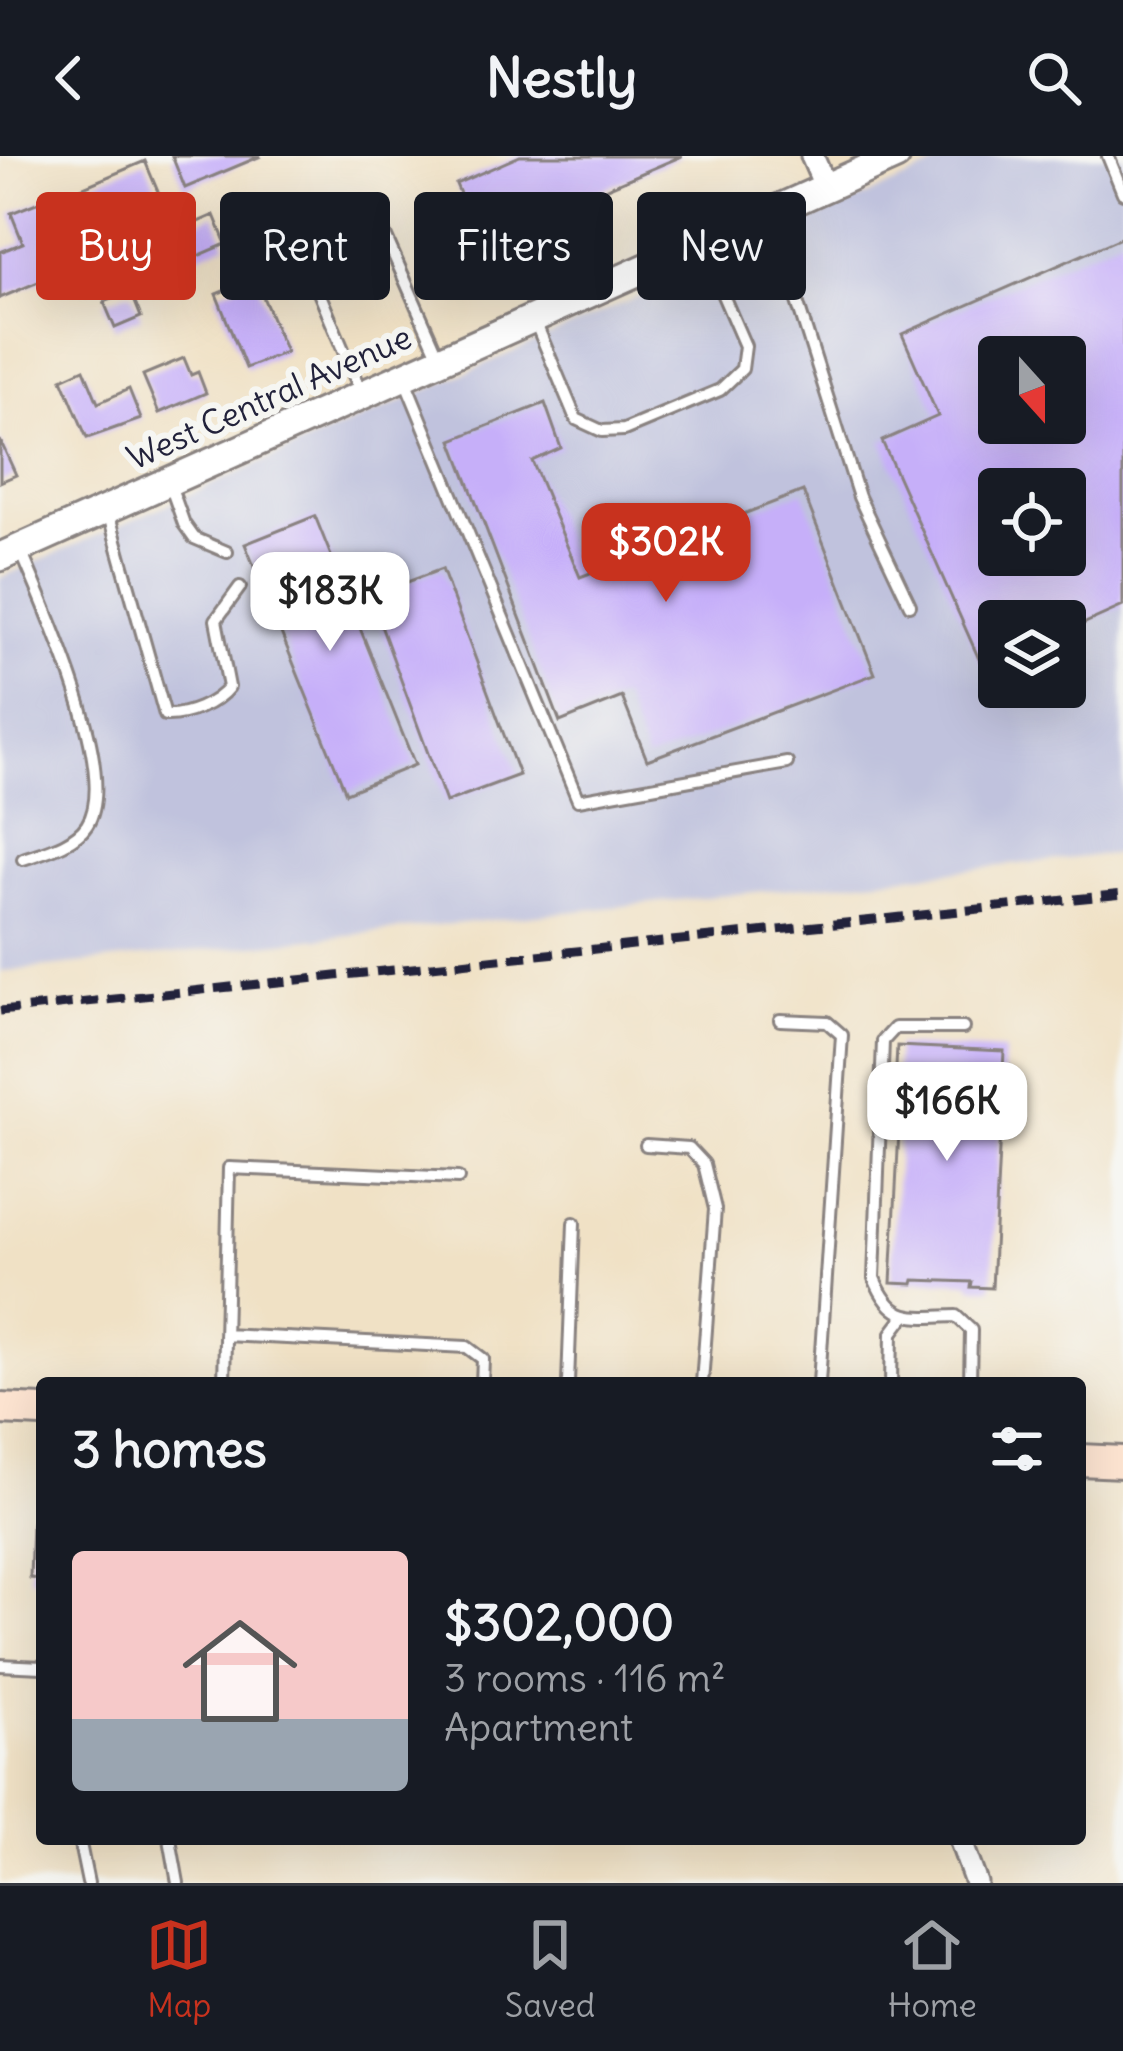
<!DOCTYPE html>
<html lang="en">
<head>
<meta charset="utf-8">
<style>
  body { margin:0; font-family:Delius,sans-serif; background:#242831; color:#f1f3f6; height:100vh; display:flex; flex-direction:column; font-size:45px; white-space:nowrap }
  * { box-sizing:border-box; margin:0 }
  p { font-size:39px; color:#9ea1a6 }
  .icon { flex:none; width:66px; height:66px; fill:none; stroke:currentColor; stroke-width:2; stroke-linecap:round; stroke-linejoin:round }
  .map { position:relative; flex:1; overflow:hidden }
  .drawer { position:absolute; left:36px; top:1221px; width:1050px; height:468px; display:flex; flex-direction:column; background:#171b24; border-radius:12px; box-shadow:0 12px 48px #0002 }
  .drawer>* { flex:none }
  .hud { position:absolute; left:36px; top:36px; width:1053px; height:108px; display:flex; gap:24px }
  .needle { width:78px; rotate:159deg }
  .tools { position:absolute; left:978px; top:180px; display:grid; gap:24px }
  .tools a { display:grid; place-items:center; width:108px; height:108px; border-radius:12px; background:#171b24; box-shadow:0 12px 48px #0002; font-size:60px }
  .price { position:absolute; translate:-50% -102px; padding:0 27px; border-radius:24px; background:#fff; color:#222; font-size:39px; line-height:78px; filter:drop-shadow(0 3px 6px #0008) }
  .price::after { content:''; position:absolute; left:50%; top:72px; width:36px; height:27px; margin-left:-18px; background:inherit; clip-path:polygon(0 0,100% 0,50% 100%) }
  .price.selected { background:#c8321e; color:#fff }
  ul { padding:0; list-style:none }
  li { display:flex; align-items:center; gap:36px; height:300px; padding:0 36px }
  li span { display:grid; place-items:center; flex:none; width:336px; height:240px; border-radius:12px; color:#555 }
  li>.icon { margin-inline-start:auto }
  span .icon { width:144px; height:144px; fill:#fffc; stroke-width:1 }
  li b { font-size:51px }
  h2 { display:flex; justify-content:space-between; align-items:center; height:144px; padding:0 36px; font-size:51px }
  .chip { padding:0 42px; border-radius:12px; background:#171b24; box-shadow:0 12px 48px #0002; font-size:42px; line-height:108px }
  .chip.selected { background:#c8321e; color:#fff }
  header { display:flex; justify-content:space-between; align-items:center; height:156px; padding:0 36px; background:#171b24; font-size:54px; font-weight:800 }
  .dock { display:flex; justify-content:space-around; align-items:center; height:168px; border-top:3px solid #363941; background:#171b24; font-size:33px; color:#9ea1a6 }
  .dock a { display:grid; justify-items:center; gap:6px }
  .dock .selected { color:#c8321e }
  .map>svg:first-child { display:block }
  .industrial { fill:#c0c2dd; fill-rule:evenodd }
  .building { fill:#c6aff9; fill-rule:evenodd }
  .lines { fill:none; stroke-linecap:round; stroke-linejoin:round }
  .service-casing { stroke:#898280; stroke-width:16 }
  .minor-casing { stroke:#898280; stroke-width:27 }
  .tertiary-casing { stroke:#898280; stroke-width:33 }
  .secondary-casing { stroke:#898280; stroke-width:36 }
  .service { stroke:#fff; stroke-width:10 }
  .minor { stroke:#fff; stroke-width:21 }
  .tertiary { stroke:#fff; stroke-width:27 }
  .secondary { stroke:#fde4d1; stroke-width:30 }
  .rail { stroke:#22223b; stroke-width:9; stroke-dasharray:18 9; stroke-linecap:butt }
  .labels { text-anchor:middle; stroke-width:12; stroke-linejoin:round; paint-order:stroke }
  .street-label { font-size:33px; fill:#22223b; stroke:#f6f6f2 }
</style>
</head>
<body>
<header><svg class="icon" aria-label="back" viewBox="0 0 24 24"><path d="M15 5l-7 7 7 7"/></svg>Nestly<svg class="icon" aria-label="search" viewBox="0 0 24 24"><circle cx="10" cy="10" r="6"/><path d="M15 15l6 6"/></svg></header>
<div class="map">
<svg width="1123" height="1727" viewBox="0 0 1123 1727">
  <rect width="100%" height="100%" fill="#f6f6f2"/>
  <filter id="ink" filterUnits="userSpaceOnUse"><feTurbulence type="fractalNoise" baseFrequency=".00833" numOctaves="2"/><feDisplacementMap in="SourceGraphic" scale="24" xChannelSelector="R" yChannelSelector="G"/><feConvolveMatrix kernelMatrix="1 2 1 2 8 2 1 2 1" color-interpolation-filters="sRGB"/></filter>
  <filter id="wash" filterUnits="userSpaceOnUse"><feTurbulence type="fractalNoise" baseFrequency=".004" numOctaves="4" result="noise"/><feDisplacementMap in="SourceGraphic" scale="48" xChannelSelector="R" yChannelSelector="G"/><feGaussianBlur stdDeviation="2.7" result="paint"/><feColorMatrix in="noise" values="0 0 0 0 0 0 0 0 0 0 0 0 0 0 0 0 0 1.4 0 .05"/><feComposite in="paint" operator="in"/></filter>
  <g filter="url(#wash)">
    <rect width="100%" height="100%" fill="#f0e1c5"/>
    <!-- industrial -->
    <path class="industrial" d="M958,0H1123V697L0,816V422ZM999,201H1065V267H999ZM999,333H1065V399H999ZM999,465H1065V531H999Z"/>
    <g id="blocks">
      <!-- building -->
      <path class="building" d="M172,0H261L185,32Z
        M520,0H682L480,86L456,28Z
        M145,5L161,43L78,78L62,40Z
        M44,44L72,112L0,142V96L23,87L11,57Z
        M214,59L226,88L198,100L186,71Z
        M1123,81V450L1065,476V465H999V505L983,512L882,285L938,260L902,178ZM999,201H1065V267H999ZM999,333H1065V399H999Z
        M255,122L286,196L246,212L216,138Z
        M131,136L141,161L115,172L104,146Z
        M184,202L191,219L198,216L206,237L159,257L143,219Z
        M84,213L98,247L129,233L141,263L87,282L62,223Z
        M545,247L561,292L532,305L580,421L803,335L875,518L647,604L622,541L560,566L452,284Z
        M0,284L16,319L0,326Z
        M315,360L415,609L346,637L245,388Z
        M442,413L519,619L446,646L370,440Z
        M897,890L1004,895L992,1132L971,1131L972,1126L914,1124L913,1128L891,1127L900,956H894Z
        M32,1367L42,1368V1423L30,1422Z"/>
    </g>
  </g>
  <g filter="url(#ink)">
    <use href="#blocks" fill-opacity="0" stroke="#898280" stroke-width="3"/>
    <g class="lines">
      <defs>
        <path id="service" d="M1108,0L1123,37
          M770,60L859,341L910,449
          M534,163L576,263L602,275L624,274L720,234L742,213L745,190L702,91
          M405,224L578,644L787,607
          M361,236L301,94L303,88L373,58L377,61L439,201
          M169,326L184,368L194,382L227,396
          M108,356L165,559C186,560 216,548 229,531L216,464L240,431
          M21,395C44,450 121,617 87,669C75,688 43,696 23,703
          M780,864L827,866L842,879L819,1227
          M963,872H895L883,885L874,1122C893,1168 912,1161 956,1160L971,1174L970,1227
          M646,989L689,992L704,1008L715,1053L702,1227
          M225,1179L467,1191L483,1203L482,1227
          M224,1227L229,1012L458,1022
          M568,1227L574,1067
          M891,1227L892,1177L904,1161
          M0,1509L42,1511
          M79,1683L88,1727
          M170,1683L178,1727"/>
        <path id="minor" d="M812,0L826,32
          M960,1683L976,1727"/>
        <path id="tertiary" d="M0,401L896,0"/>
        <path id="secondary" d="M0,1253L42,1255
          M1080,1304L1123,1306"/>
      </defs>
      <!-- service casing -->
      <use href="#service" class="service-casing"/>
      <!-- minor casing -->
      <use href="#minor" class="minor-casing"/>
      <!-- tertiary casing -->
      <use href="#tertiary" class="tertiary-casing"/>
      <!-- secondary casing -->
      <use href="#secondary" class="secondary-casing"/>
      <!-- service -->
      <use href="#service" class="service"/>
      <!-- minor -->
      <use href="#minor" class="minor"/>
      <!-- tertiary -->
      <use href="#tertiary" class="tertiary"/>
      <!-- secondary -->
      <use href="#secondary" class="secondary"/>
      <!-- rail -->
      <path class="rail" d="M0,855L1123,738"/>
    </g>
  </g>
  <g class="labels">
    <!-- street labels -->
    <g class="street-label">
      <text transform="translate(269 241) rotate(-24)" y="12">West Central Avenue</text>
    </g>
  </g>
</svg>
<div class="tools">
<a><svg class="needle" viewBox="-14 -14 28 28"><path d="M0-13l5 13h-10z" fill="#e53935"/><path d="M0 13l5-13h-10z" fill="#9ea1a6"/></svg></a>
<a><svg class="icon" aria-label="locate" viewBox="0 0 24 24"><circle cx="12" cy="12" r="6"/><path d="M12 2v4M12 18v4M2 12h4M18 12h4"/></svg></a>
<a><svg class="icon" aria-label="layers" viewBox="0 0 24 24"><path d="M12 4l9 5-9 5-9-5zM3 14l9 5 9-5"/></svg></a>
</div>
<b class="price selected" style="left:666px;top:449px">$302K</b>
<b class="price" style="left:330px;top:498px">$183K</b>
<b class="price" style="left:947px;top:1008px">$166K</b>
<div class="hud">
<a class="chip selected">Buy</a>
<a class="chip">Rent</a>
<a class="chip">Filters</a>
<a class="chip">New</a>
</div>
<section class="drawer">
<h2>3 homes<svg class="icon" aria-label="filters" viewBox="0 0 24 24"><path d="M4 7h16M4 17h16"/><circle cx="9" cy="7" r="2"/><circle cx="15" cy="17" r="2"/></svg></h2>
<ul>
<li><span style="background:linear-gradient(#f6c9c9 70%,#9aa5b1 0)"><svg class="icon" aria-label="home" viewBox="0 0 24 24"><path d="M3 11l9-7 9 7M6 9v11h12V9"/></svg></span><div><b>$302,000</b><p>3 rooms · 116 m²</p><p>Apartment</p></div></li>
</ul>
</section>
</div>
<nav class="dock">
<a class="selected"><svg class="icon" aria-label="map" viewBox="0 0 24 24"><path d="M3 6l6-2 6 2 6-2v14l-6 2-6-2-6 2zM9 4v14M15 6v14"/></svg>Map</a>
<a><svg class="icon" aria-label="saved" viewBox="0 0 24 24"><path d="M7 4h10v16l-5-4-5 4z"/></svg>Saved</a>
<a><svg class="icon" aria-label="home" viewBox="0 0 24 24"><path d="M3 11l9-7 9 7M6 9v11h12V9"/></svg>Home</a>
</nav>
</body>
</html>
